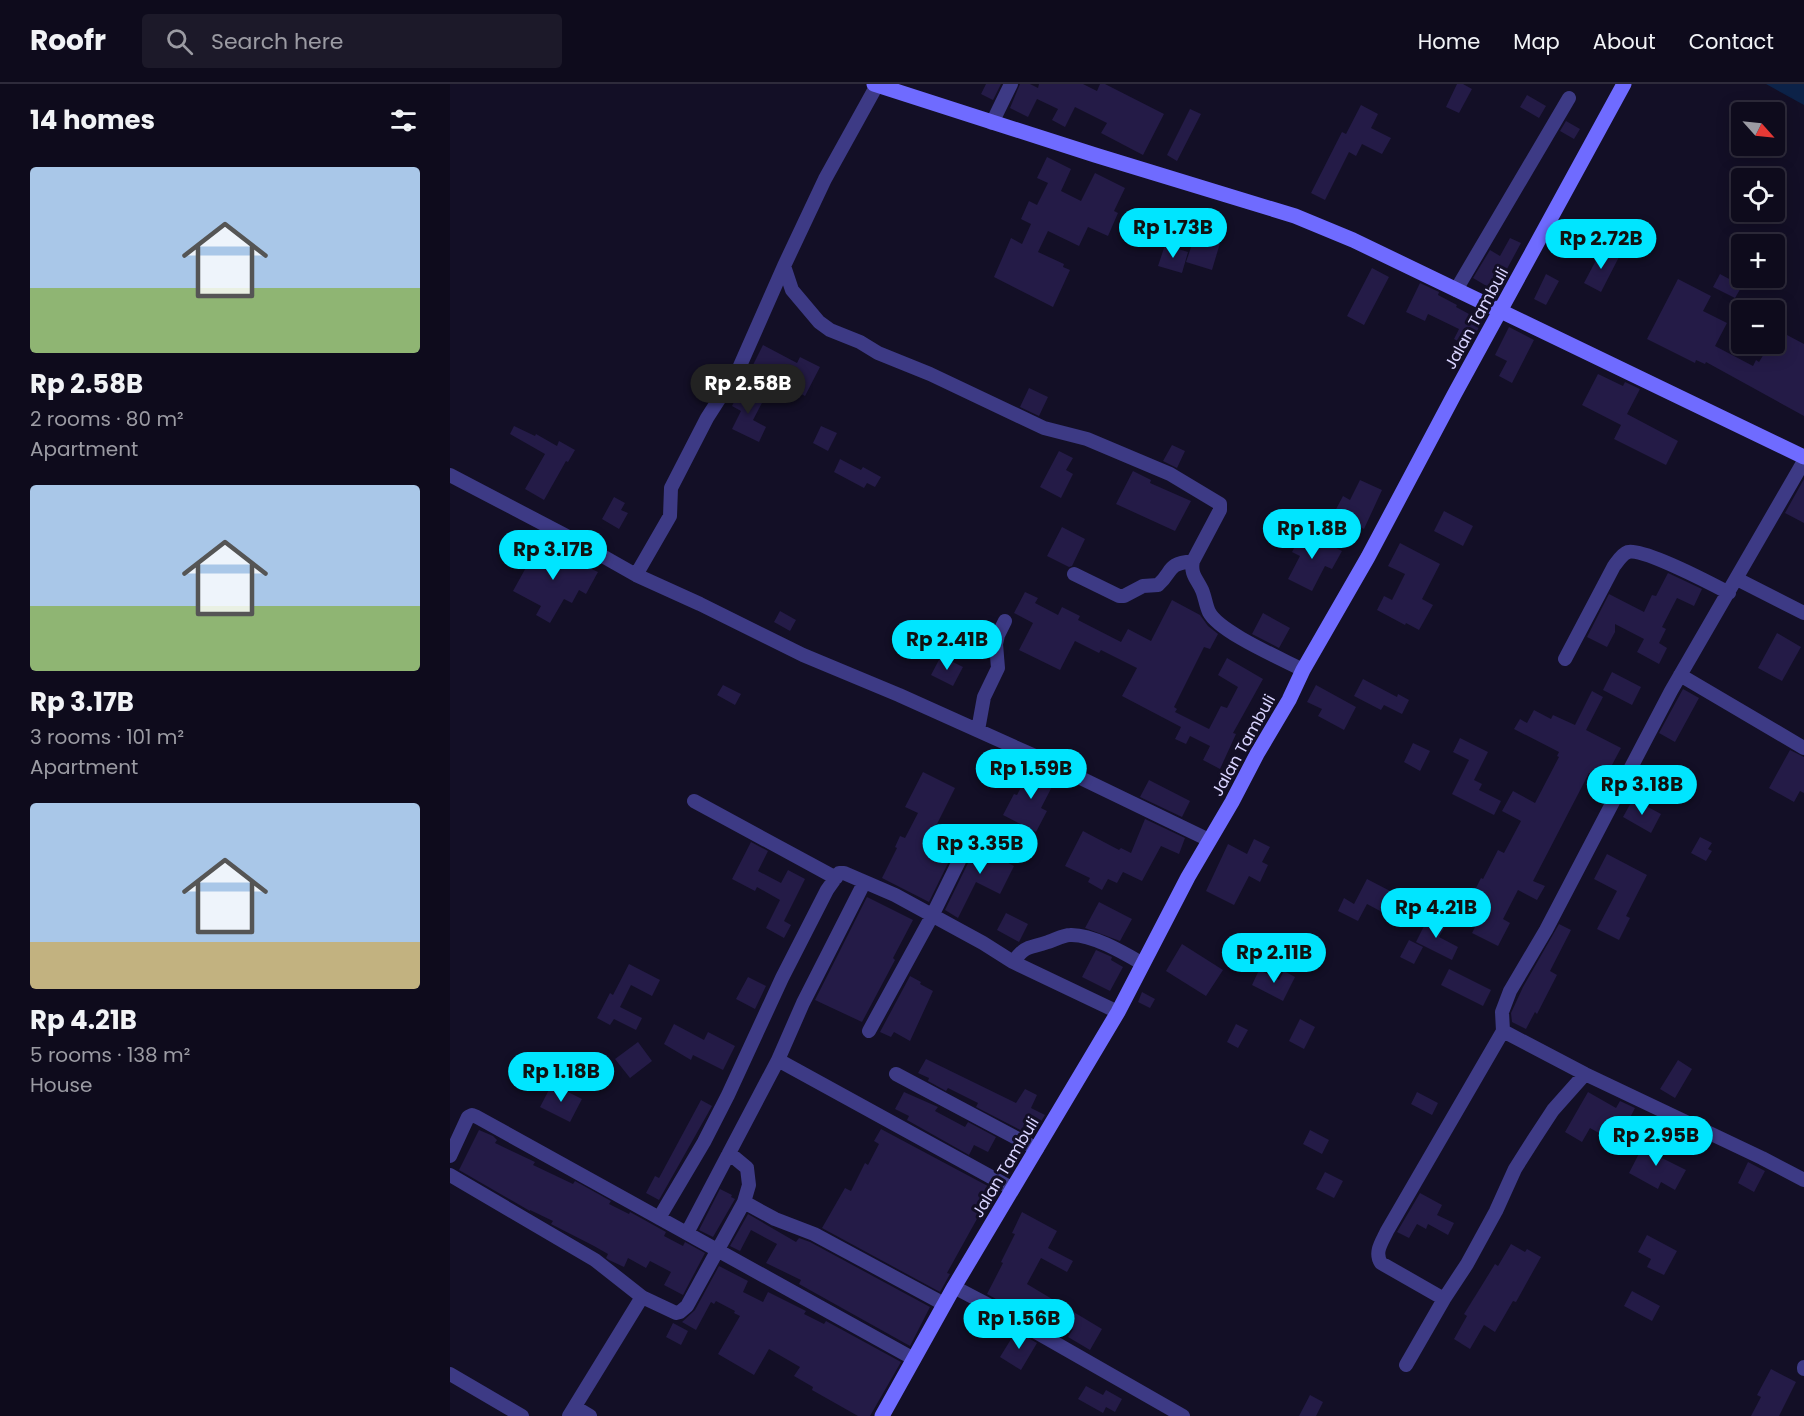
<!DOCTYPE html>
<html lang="en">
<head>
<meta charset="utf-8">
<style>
  body { margin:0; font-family:Poppins,sans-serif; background:#1c1929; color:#f1f3f6; height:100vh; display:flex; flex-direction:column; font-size:22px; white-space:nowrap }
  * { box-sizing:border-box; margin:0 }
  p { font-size:20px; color:#9b9ba3 }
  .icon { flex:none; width:33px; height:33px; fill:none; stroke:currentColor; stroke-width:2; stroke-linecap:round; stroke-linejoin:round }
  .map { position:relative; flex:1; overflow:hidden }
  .side { display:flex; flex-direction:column; background:#0e0b1c; width:450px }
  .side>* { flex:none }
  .needle { width:39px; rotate:117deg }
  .tools { position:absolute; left:1281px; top:18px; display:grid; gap:12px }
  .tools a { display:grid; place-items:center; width:54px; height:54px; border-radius:6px; background:#0e0b1c; box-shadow:0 3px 15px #0003,0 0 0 2px #2e2b3b; font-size:30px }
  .price { position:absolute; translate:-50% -51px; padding:0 14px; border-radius:21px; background:#00e5ff; color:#111; font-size:20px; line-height:39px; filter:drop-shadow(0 2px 3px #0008) }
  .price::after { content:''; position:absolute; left:50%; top:36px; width:18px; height:14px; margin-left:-9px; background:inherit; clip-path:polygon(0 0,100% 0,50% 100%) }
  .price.active { background:#222; color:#fff }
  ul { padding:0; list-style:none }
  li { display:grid; align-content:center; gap:12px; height:318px; padding:0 30px }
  li span { display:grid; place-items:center; height:186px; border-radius:6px; color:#555 }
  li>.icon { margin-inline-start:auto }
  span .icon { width:108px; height:108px; fill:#fffc; stroke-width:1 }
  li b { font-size:26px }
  h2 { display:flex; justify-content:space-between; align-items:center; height:72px; padding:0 30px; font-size:26px }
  header { display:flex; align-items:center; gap:36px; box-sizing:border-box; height:84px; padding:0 30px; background:#0e0b1c; border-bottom:2px solid #2e2b3b }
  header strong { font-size:28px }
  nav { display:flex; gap:33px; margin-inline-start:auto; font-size:21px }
  .search { width:420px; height:54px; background:#1c1929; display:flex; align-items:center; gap:15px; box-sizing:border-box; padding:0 21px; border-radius:6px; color:#9b9ba3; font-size:22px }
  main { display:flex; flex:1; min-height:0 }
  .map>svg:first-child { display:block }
  .water { fill:#0c2248 }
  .building { fill:#241b47 }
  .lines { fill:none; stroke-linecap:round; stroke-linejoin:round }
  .street { stroke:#3d3a85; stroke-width:14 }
  .secondary { stroke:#6f6bff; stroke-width:15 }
  .labels { text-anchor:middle; stroke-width:6; stroke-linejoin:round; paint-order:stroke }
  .street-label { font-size:16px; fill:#d9d4ff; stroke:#130f26 }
</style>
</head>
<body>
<header>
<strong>Roofr</strong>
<div class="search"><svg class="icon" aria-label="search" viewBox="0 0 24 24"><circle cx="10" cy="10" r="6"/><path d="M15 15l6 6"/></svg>Search here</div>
<nav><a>Home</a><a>Map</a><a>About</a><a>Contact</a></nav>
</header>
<main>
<section class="side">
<h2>14 homes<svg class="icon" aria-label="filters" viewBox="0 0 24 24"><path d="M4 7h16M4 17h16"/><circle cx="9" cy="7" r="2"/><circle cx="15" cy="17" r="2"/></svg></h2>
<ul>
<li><span style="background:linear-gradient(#a9c7e8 65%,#8fb573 0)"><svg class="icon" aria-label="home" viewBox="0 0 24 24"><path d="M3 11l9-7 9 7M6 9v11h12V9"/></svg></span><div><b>Rp 2.58B</b><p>2 rooms · 80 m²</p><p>Apartment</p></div></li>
<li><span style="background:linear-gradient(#a9c7e8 65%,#8fb573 0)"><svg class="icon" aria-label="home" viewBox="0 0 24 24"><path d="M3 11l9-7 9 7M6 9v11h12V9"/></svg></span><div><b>Rp 3.17B</b><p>3 rooms · 101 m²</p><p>Apartment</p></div></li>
<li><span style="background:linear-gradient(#a9c7e8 75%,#c2b280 0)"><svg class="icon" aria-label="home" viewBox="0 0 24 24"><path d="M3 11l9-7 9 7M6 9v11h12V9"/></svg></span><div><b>Rp 4.21B</b><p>5 rooms · 138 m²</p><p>House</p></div></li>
</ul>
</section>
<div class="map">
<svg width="1354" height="1332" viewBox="0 0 1354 1332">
  <rect width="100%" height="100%" fill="#130f26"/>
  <!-- water -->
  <path class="water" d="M1316,0H1354V21Z"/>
  <!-- building -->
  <path class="building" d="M536,0H551L543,16L531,10Z
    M570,0H580L588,4L589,0H633L647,7L650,0H655L714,30L693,71L651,49L657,39L625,23L615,43L602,36L608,25L587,15L578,33L560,24Z
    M1007,0H1013L1022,5L1009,29L996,23Z
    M1077,11L1096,22L1089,34L1070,23Z
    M911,21L928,30L921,44L941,54L932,70L912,60L906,72L899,68L875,116L861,109L892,48L896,50Z
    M740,25L751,30L727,77L717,71Z
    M1116,37L1130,45L1124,55L1110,47Z
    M597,73L621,85L611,107L631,117L645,89L675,104L664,127L668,129L658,152L638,143L629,162L598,147L588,168L614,180L613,183L620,186L603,223L544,193L561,154L572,160L581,140L571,135L579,117L587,121L598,99L587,94Z
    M751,148L763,152L762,157L770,159L762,186L736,178L745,152L750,153Z
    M1060,154L1071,159L1045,207L1023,194L1040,166L1050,172Z
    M715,161L738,168L732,189L708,182Z
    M1152,165L1169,173L1151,208L1134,199Z
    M922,184L939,193L914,241L897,232Z
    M1096,190L1109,197L1096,221L1084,215Z
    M1270,190L1292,202L1285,214L1263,203Z
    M1228,195L1261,212L1253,227L1277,239L1265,262L1303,282L1306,276L1309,278L1320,260H1324V244L1354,260V332L1256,278L1255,280L1246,276L1245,279L1197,255Z
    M970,199L989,208L988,211L1007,221L1006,223L1032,237L1019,263L1004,255L1009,245L978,230L975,237L956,228Z
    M1059,243L1084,256L1062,299L1049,292L1057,277L1045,271Z
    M313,261L347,279L350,273L370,283L355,312L302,283Z
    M1148,290L1173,302L1175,298L1190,305L1177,330L1228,357L1216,381L1164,355L1171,341L1132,321Z
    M291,304L314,315L303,336L316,343L309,358L282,345L291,327L282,322Z
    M579,304L598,313L589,332L570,323Z
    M64,342L85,352L86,350L107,362L109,357L125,366L118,378L116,377L94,416L75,405L95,370L60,350Z
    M371,342L387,349L378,367L363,359Z
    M722,361L735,367L727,384L713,377Z
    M609,367L623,374L616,386L623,390L611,414L590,403Z
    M390,375L411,386L413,383L431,393L425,403L417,399L414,404L384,388Z
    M683,387L701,396L700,399L741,417L725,447L666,420Z
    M1354,395V439L1335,429Z
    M910,396L932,406L914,445L884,429L893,412L900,416Z
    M164,413L175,419L171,426L178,429L169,445L152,435Z
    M994,427L1023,442L1013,462L984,447Z
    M612,443L635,455L622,482L619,483L597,472Z
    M853,447L892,467L882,485L875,482L862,507L838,495L850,472L842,468Z
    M950,459L990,480L972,515L983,521L969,546L956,539L955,541L927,526L934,512L942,516L955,490L938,482Z
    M89,460L148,488L136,510L129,506L122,519L114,515L100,539L86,531L91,522L63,507Z
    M1218,489L1252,505L1244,522L1227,514L1212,543L1216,545L1209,559L1217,564L1209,580L1187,568L1194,555L1165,540V548L1157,563L1137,553L1159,510L1194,528L1202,511L1206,512Z
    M575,508L588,514L585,519L608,531L612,523L630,532L628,536L671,558L678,545L701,557L722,516L750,531L758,542L768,550L760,565L754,563L724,623L727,625L725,628L759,645L771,622L777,624L788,603L768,591L777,574L813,595L783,649L786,650L770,685L753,676L760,662L740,652L736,660L725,655L731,643L672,612L687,584L651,566L649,569L625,557L610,586L569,566L583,539L564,529Z
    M330,527L346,536L340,547L324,538Z
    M813,529L840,544L829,564L802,550Z
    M1327,549L1351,563L1332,597L1308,584Z
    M491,572L513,583L503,602L481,591Z
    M1162,588L1191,603L1182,621L1153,606Z
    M913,595L947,613L948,610L959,616L952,630L934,621L931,626L904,612Z
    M273,601L291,610L285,621L267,611Z
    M866,601L906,623L894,646L868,632L872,625L857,618Z
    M1233,605L1249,614L1225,658L1209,649Z
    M1142,607L1153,613L1136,646L1171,664L1154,696L1139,689L1083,797L1095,802L1087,816L1068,806L1053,835L1060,839L1048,862L1022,849L1036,822L1021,814L1031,794L1033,795L1048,766L1054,769L1071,737L1052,727L1063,707L1085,719L1109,673L1107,672L1109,668L1064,645L1070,635L1077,639L1084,626L1101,635L1103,631L1125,641Z
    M1010,654L1038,668L1024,696L1032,700L1029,706L1051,717L1044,731L1002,710L1019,676L1003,668Z
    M963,659L980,667L970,687L954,678Z
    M1340,666L1354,673V709L1350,707L1344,718L1319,704Z
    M582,682L606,695L591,724L597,727L586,748L553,731L564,710L567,711Z
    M473,688L505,704L482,750L510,764L503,769L479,818L432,794L447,764L445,763L450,752L455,754L468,729L455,723Z
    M699,696L740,717L732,733L690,713Z
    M1183,715L1211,730L1201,749L1173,733Z
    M695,735L735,754L729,770L711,762L692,797L673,788L667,799L658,795L652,806L638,798L640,794L615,782L633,747L669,766L671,764L681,769Z
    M532,752L548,761L543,771L564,782L550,810L526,798L508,834L495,826L519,777V768L523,770Z
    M1250,753L1262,759L1258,765L1262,767L1256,777L1241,769Z
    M804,755L820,763L812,778L818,781L810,798L799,792L784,821L756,807L778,760L797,770Z
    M301,758L318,767L308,787L331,799L338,786L355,795L334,837L341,841L334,854L316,844L330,816L307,803L305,807L282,795Z
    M1157,770L1197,791L1176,832L1180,834L1169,856L1147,845L1167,807L1144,795Z
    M917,795L942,808L932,828L917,820L908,837L888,827L894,814L904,820Z
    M417,813L463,836L443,874L445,876L412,938L365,916Z
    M649,818L682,835L670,857L635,844Z
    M556,829L578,840L569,858L547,846Z
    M979,832L996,841L989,853L1008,863L1002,876L966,858Z
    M1109,840L1121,846L1100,887L1107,891L1087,930L1085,928L1076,945L1062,938L1061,929L1073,903Z
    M959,856L973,863L964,880L950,873Z
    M732,860L773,886L756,912L716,887Z
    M646,866L662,873L661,876L673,883L660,907L632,893Z
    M179,880L210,896L202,912L181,901L170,923L192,934L186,946L164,935L160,941L147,934L160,909L163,911Z
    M999,885L1041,906L1033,922L991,901Z
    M809,886L829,896L834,887L845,893L833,917L802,901Z
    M460,892L471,898L470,900L483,907L460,957L444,948L441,953L430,948Z
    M298,893L316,902L305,925L286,915Z
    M692,908L705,915L700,924L688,918Z
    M850,935L865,943L854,965L839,957Z
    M224,940L254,956L258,948L285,962L273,986L243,971L241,976L214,960Z
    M786,940L798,946L788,964L777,958Z
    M188,958L202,977L180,994L165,975Z
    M476,975L566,1019L575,1005L587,1011L581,1024L595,1031L582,1052L526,1023L528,1019L498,1004L496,1007L478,997L479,994L468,989Z
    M1228,976L1242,985L1225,1014L1210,1005Z
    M102,1000L132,1015L120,1038L90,1023Z
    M454,1008L488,1023L485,1027L515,1043L518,1038L546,1053L538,1068L524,1061L519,1071L457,1036L459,1032L445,1025Z
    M967,1008L988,1019L982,1031L961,1020Z
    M1138,1008L1166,1024L1170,1017L1185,1024L1167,1059L1140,1044L1132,1058L1115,1048Z
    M251,1016L262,1022L209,1116L196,1109L205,1092L209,1094Z
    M431,1045L549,1108L538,1127L533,1124L497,1189L500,1190L490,1208L372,1144L395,1104L401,1107L415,1079L418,1081L429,1060L424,1057Z
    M29,1046L43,1052L47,1056L45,1059L85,1078L83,1081L123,1100L125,1097L161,1117L159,1120L179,1130L180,1128L216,1148L214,1152L233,1162L235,1158L255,1169L233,1211L214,1201L221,1188L200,1177L196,1184L178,1174L174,1183L159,1176L156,1174L158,1170L144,1162L101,1140L103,1137L80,1126V1127L9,1086Z
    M860,1046L879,1056L872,1070L853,1060Z
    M1197,1054L1215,1064L1210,1073L1236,1086L1225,1106L1211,1098L1208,1105L1179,1089Z
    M1298,1078L1315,1087L1304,1108L1288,1099Z
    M875,1088L893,1097L884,1114L866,1105Z
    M270,1105L282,1111L281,1113L285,1115L263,1153L249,1146Z
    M970,1109L992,1121L987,1131L1004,1139L998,1151L978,1140L976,1145L967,1140L959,1154L947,1148Z
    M572,1128L607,1147L598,1164L623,1177L617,1188L591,1174L577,1200L652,1245L640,1266L618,1253L623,1245L602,1233L596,1243L537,1210L553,1179L551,1178L565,1150L562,1149Z
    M298,1130L346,1158L349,1154L360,1158L480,1223L460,1262L349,1200L351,1196L316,1179L327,1160L301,1146L290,1167L280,1162Z
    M1197,1151L1227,1167L1214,1191L1197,1183L1201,1175L1188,1168Z
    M1061,1160L1075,1168L1077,1165L1091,1173L1066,1218L1063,1217L1045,1248L1034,1241L1020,1265L1004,1255L1017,1232L1014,1230L1029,1206L1045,1180L1048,1182Z
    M269,1182L298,1197L293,1208L313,1218L318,1208L356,1227L354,1230L374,1240L376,1237L451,1278L420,1332H408L362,1306L363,1303L344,1292L350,1283L319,1265L304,1291L268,1270L290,1232L284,1229L285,1227L266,1217L264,1220L261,1218L246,1246L232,1238L245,1226Z
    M1182,1207L1210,1222L1202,1237L1174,1222Z
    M223,1239L238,1247L231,1261L216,1253Z
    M566,1247L587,1259L571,1286L550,1273Z
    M1321,1285L1346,1298L1329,1332H1301L1311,1313L1307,1311Z
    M636,1302L653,1311L656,1306L672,1315L665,1328L656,1323L653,1329L628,1315Z
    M860,1311L873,1318L866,1332H849Z"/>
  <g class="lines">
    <!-- street -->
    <path class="street" d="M427,1L375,95L334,182L342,206L369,238L380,246L410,258L428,269L480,290L594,344L637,355L720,390L770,420V426L743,477C740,490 747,495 752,506C755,513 756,522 759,528C769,548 832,575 853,586
      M542,39L561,0
      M1006,206L1119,14
      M1354,377L1221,607L1096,846L1060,907L1052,928L1053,947L1135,990L1312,1074L1354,1096
      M0,391L126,457L186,491L250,520L353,571L449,611L587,673L759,756
      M624,490L669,512H674L693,502L708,501C724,487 715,480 743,477
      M186,491L220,432L221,404L257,334L289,284L334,182
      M1287,495L1354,529
      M1115,575L1164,482C1168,477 1172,470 1178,468C1193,464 1262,500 1279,509
      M1230,591L1354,664
      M528,646L534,613L548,584L546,560L548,551L555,537
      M244,717L386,794
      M563,878L668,928
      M419,947L482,832L511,773
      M328,976L563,1105
      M446,990L587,1065
      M0,1072L18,1033L22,1031L27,1033L464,1275
      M0,1091L145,1176L192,1213L226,1229L230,1228L237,1222L294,1118L299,1101L297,1084L279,1069
      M294,1118L325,1135L364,1150L494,1220
      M209,1134L254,1058L278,1011L332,894L377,806L389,789H394L445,811L533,859L563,878C577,860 578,865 598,858C605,856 613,851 620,851C642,850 674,869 693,880
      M237,1149L328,976L353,919L414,799
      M504,1203L544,1224L733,1332
      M994,1215L931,1179C924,1168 932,1158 937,1147L1053,947
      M956,1281L994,1215L1017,1180L1046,1127L1065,1085L1084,1055L1103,1026L1135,990
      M1354,1283V1285
      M0,1290L72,1332
      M125,1323L140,1332
      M119,1332L192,1213"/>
    <!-- secondary -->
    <path class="secondary" d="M424,0L645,71L845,132L903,156L1354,373
      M432,1332L504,1203L668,928L738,793L782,718L807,670L839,616L853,586L918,473L1004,311L1174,0"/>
  </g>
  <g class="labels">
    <!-- street labels -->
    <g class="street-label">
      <text transform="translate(1026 234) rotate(-61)" y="6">Jalan Tambuli</text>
      <text transform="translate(793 661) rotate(-61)" y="6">Jalan Tambuli</text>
      <text transform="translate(555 1083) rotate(-59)" y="6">Jalan Tambuli</text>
    </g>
  </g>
</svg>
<div class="tools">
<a><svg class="needle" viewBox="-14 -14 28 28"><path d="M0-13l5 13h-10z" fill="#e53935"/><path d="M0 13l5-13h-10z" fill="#9b9ba3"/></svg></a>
<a><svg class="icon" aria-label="locate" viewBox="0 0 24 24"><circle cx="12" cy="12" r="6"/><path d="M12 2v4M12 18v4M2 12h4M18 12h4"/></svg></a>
<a>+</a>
<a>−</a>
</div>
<b class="price" style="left:723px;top:175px">Rp 1.73B</b>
<b class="price" style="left:1151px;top:186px">Rp 2.72B</b>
<b class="price active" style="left:298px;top:331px">Rp 2.58B</b>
<b class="price" style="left:862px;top:476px">Rp 1.8B</b>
<b class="price" style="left:103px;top:497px">Rp 3.17B</b>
<b class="price" style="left:497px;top:587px">Rp 2.41B</b>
<b class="price" style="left:581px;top:716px">Rp 1.59B</b>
<b class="price" style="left:1192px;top:732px">Rp 3.18B</b>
<b class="price" style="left:530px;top:791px">Rp 3.35B</b>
<b class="price" style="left:986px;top:855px">Rp 4.21B</b>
<b class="price" style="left:824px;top:900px">Rp 2.11B</b>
<b class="price" style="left:111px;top:1019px">Rp 1.18B</b>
<b class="price" style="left:1206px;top:1083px">Rp 2.95B</b>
<b class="price" style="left:569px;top:1266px">Rp 1.56B</b>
</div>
</main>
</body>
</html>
